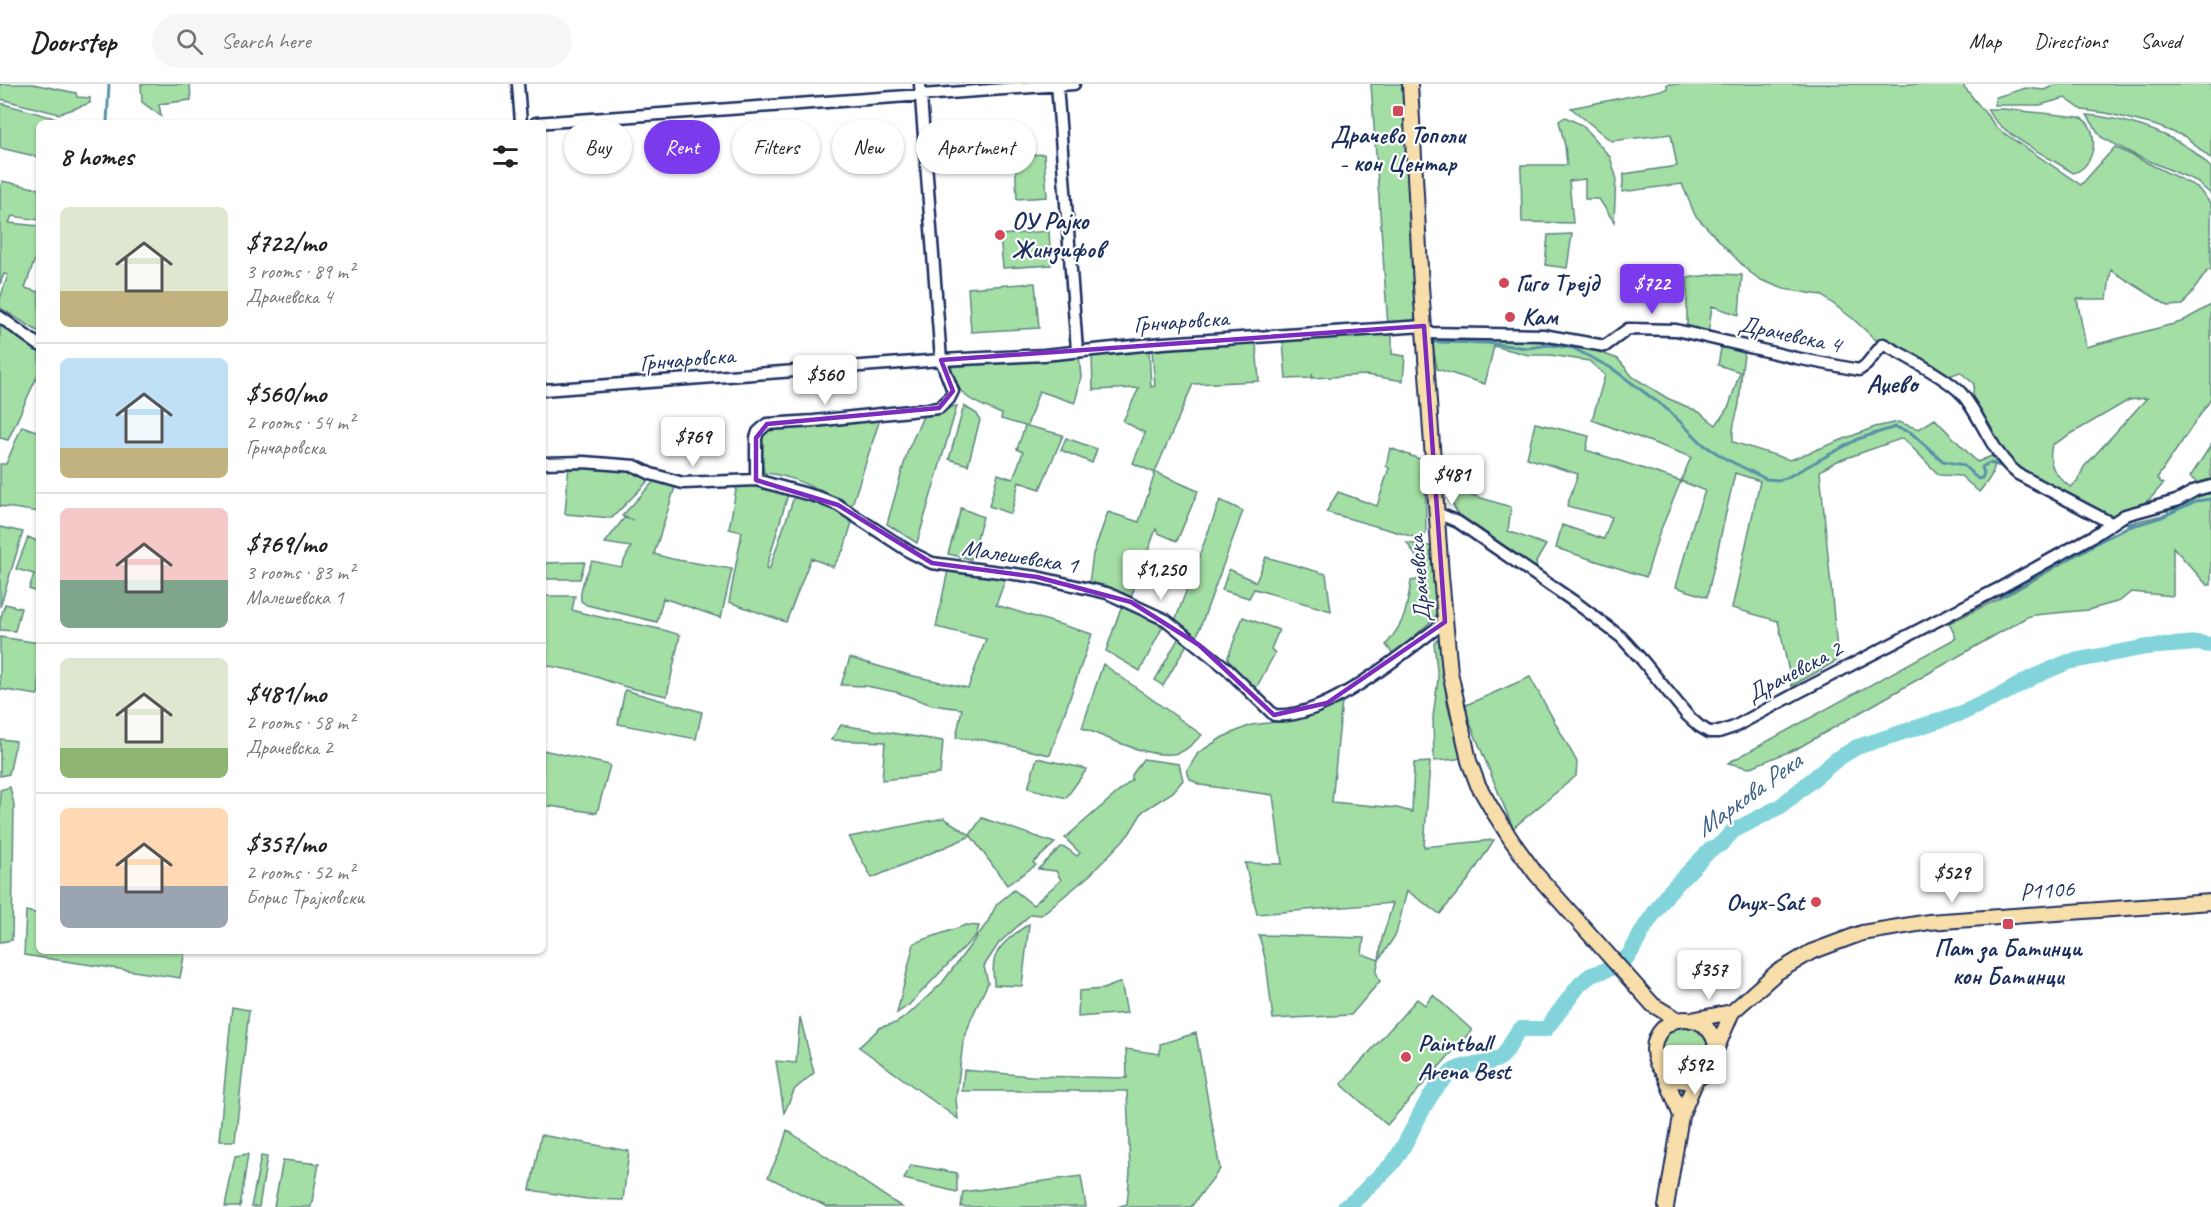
<!DOCTYPE html>
<html lang="en">
<head>
<meta charset="utf-8">
<style>
  body { margin:0; font-family:Caveat,sans-serif; background:#f6f6f6; color:#222; height:100vh; display:flex; flex-direction:column; font-size:22px; white-space:nowrap }
  * { box-sizing:border-box; margin:0 }
  p { font-size:20px; color:#767676 }
  .icon { flex:none; width:33px; height:33px; fill:none; stroke:currentColor; stroke-width:2; stroke-linecap:round; stroke-linejoin:round }
  .map { position:relative; flex:1; overflow:hidden }
  .panel { position:absolute; left:36px; top:36px; width:510px; height:834px; display:flex; flex-direction:column; background:#fff; border-radius:9px; box-shadow:0 2px 4px #0004 }
  .panel>* { flex:none }
  .hud { position:absolute; left:564px; top:36px; width:570px; height:54px; display:flex; gap:12px }
  .price { position:absolute; translate:-50% -51px; padding:0 14px; border-radius:6px; background:#fff; color:#222; font-size:20px; line-height:39px; filter:drop-shadow(0 2px 3px #0008) }
  .price::after { content:''; position:absolute; left:50%; top:36px; width:18px; height:14px; margin-left:-9px; background:inherit; clip-path:polygon(0 0,100% 0,50% 100%) }
  .price.on { background:#7c3aed; color:#fff }
  ul { padding:0; list-style:none }
  li { display:flex; align-items:center; gap:18px; height:150px; padding:0 24px }
  li+li { border-top:2px solid #e0e0e0 }
  li span { display:grid; place-items:center; flex:none; width:168px; height:120px; border-radius:9px; color:#555 }
  li>.icon { margin-inline-start:auto }
  span .icon { width:72px; height:72px; fill:#fffc; stroke-width:1 }
  li b { font-size:26px }
  h2 { display:flex; justify-content:space-between; align-items:center; height:72px; padding:0 24px; font-size:26px }
  .tag { padding:0 21px; border-radius:27px; background:#fff; box-shadow:0 2px 4px #0004; font-size:21px; line-height:54px }
  .tag.on { background:#7c3aed; color:#fff }
  header { display:flex; align-items:center; gap:36px; box-sizing:border-box; height:84px; padding:0 30px; background:#fff; border-bottom:2px solid #e0e0e0 }
  header strong { font-size:28px }
  nav { display:flex; gap:33px; margin-inline-start:auto; font-size:21px }
  .search { width:420px; height:54px; background:#f6f6f6; display:flex; align-items:center; gap:15px; box-sizing:border-box; padding:0 21px; border-radius:33px; color:#767676; font-size:22px }
  .map>svg:first-child { display:block }
  .green { fill:#a3dea4; stroke:#5f8681; stroke-width:1.5; fill-rule:evenodd }
  .lines { fill:none; stroke-linecap:round; stroke-linejoin:round }
  .stream { stroke:#5992a8; stroke-width:3 }
  .river { stroke:#83d4da; stroke-width:16 }
  .minor-casing { stroke:#1b2f5e; stroke-width:15 }
  .major-casing { stroke:#1b2f5e; stroke-width:18 }
  .minor { stroke:#fff; stroke-width:10 }
  .major { stroke:#f8deab; stroke-width:14 }
  .marked { fill:none; stroke:#7b2cbf; stroke-width:4.5; stroke-linejoin:round }
  .poi-dot { fill:#d1495b; stroke:#fff; stroke-width:2 }
  .labels { text-anchor:middle; stroke-width:4.5; stroke-linejoin:round; paint-order:stroke }
  .poi-label { font-size:24px; font-weight:bold; fill:#1b2f5e; stroke:#fff; text-anchor:start }
  .street-label { font-size:24px; fill:#1b2f5e; stroke:#fff }
  .neighbourhood-label { font-size:26px; font-weight:bold; fill:#1b2f5e; stroke:#fff }
  .water-label { font-size:26px; font-style:italic; fill:#3a6183; stroke:#fff }
</style>
</head>
<body>
<header>
<strong>Doorstep</strong>
<div class="search"><svg class="icon" aria-label="search" viewBox="0 0 24 24"><circle cx="10" cy="10" r="6"/><path d="M15 15l6 6"/></svg>Search here</div>
<nav><a>Map</a><a>Directions</a><a>Saved</a></nav>
</header>
<div class="map">
<svg width="2211" height="1123" viewBox="0 0 2211 1123">
  <rect width="100%" height="100%" fill="#fff"/>
  <filter id="ink" filterUnits="userSpaceOnUse"><feTurbulence type="fractalNoise" baseFrequency=".0167" numOctaves="2"/><feDisplacementMap in="SourceGraphic" scale="12" xChannelSelector="R" yChannelSelector="G"/><feConvolveMatrix kernelMatrix="1 2 1 2 8 2 1 2 1" color-interpolation-filters="sRGB"/></filter>
  <g filter="url(#ink)">
    <!-- green -->
    <path class="green" d="M0,0H33L76,9L77,13L90,14V19L59,30L0,15Z
      M141,0H190L191,16L159,20L161,32L142,18Z
      M1371,0H1410L1424,242L1388,243Z
      M1667,0H1962L1998,45L2081,101L2115,63L2197,103L2211,120V187L2208,186L2183,221L2168,222L2111,186L2107,215H2077L2086,263L2181,238L2211,221V315L2157,394L2163,400L2151,414L2139,422L2126,425L2104,441L2098,436L2004,386L1995,372C1996,388 1989,396 1979,408L1961,392L1939,391L1903,354L1835,378L1820,387L1838,576L1792,602L1778,537L1732,524L1760,397L1735,389L1707,513L1676,503L1694,437L1705,407L1681,397L1659,450L1646,493L1556,464L1562,441L1604,455L1612,433L1567,422L1578,390L1527,374L1535,339L1589,352L1586,366L1681,397L1691,373L1592,336L1605,291L1589,277L1550,271H1529L1494,262L1485,300L1437,285L1432,256L1436,253L1574,259L1618,275L1633,293L1667,314L1699,328L1716,341L1729,322L1740,288L1718,281L1722,259L1745,266C1741,284 1741,302 1739,320C1736,336 1732,339 1733,358L1790,376L1875,343L1898,338L1919,345L1935,335L1977,378L1994,371C1984,348 1969,325 1974,300L1960,288L1944,294L1889,268L1852,234L1821,211L1784,205L1761,196L1748,187L1695,131L1682,100L1622,108L1624,90L1677,82L1671,50L1611,57L1571,24L1667,5ZM2147,314L2084,383L2077,398L2070,403C2055,390 2047,382 2052,361L2129,316Z
      M2057,0H2211V75L2186,53L2154,41L2106,29L2082,26L2065,14L2040,21H1994L1996,13L2026,4L2044,6Z
      M0,19L58,35L57,39H39V73L0,64Z
      M1987,25H2003L2079,33C2102,42 2096,84 2073,89C2050,73 1998,49 1987,25Z
      M2087,31C2120,34 2162,46 2190,65C2198,70 2205,78 2211,84V110L2194,96L2135,71L2101,53Z
      M1565,33L1582,41L1610,73L1616,92L1614,138L1599,115H1585V95L1569,97L1573,139L1522,138L1521,81H1567L1565,62L1559,37Z
      M1044,70L1047,113L1017,115L1015,72Z
      M2,97L39,105V136L12,132L9,139L39,142V169H37L25,204L39,208V248L0,224V215L8,191L4,190L0,200V107Z
      M1049,147L1051,181L1003,184L1000,151Z
      M1572,150L1567,184L1545,181L1548,151Z
      M1718,190L1742,191L1739,231L1712,222L1708,251L1689,245L1687,241V194Z
      M1035,199L1039,244L971,248L968,204Z
      M0,236L39,263V288L8,356L0,354Z
      M1392,248V270L1405,272L1403,297L1366,291L1313,294L1312,290V294L1286,295L1283,257Z
      M1256,259L1259,297L1193,300L1155,388L1198,407L1177,457L1158,449L1156,445L1131,513L1089,500L1093,470L1108,428L1139,438L1155,389L1133,379L1145,349L1123,337L1139,304L1093,306L1092,271L1149,267L1151,303L1155,302L1152,266Z
      M1079,271L1081,293L1075,319L1039,307L1027,342L1063,351L1040,405L1019,398L1011,430L989,422L998,390L1013,395L1023,368L1017,365L1025,342L1001,335L1002,330C971,317 962,316 947,283L1052,275Z
      M957,322L917,459L887,440L908,366L925,328Z
      M964,322L977,330L980,336L968,381L949,375Z
      M881,332L851,424C823,409 796,391 764,389L758,357L762,347L780,341Z
      M22,342L39,348V428L0,422V380H6Z
      M1066,354L1097,365L1092,379L1061,366Z
      M2211,361V397L2199,400L2190,393Z
      M1390,364L1425,377L1426,450L1414,453L1326,428L1338,408L1377,422L1389,384L1386,382Z
      M569,380L636,385L653,392L612,434L565,430Z
      M657,394L676,400L654,470L672,475L732,485L721,534L663,514L657,538L587,521L581,517C579,503 587,490 592,477L621,483L631,463L605,459L624,434L633,436L622,432Z
      M737,400L774,401L789,407L766,485L769,486L795,410L832,424L853,435L844,465L833,483L811,474L786,538L729,518L742,448L729,445Z
      M1445,403L1511,423L1508,447L1546,461L1536,478L1537,485L1458,430L1447,411Z
      M2206,410H2211V501H2207L2173,463V512L2131,508L2120,517L2088,526L2034,531L2027,533L1798,664L1749,684L1728,679L1956,554L1949,539L2013,508L2134,438L2167,430L2171,421Z
      M1220,416L1243,427L1197,552L1175,537Z
      M961,424L983,433L971,475L948,470Z
      M0,443L23,448L0,523Z
      M28,453L39,458V509L29,505L34,490L16,485Z
      M1407,459L1429,462L1434,466L1438,531L1394,571L1386,561C1406,535 1406,529 1411,497L1417,496L1421,490L1417,474Z
      M1266,473L1326,490L1331,527L1254,505L1249,514L1222,506L1229,485L1256,498Z
      M585,478L580,495H543V479Z
      M948,486L1007,491L996,521L1092,550L1050,671L984,656L956,654L962,625L932,621L896,608L866,602L841,601L850,574L909,591L968,604L986,555L936,543Z
      M543,512H575L572,526C608,537 645,539 680,551L667,612L626,603L581,588L543,581Z
      M1123,518L1165,538L1140,587L1106,567Z
      M5,520L21,524L15,547L0,546V536Z
      M1243,533L1279,546L1271,565L1275,569L1255,606L1228,578V573Z
      M1181,550L1189,557L1163,602L1155,596Z
      M0,553L39,559V608L37,611L0,605Z
      M1438,555L1441,564L1447,618L1461,673L1457,675L1434,677L1433,633L1438,595L1434,559Z
      M1103,580L1202,651C1196,656 1189,665 1181,668C1155,678 1107,653 1082,644Z
      M1530,593L1577,678L1576,692L1513,744L1468,634L1466,621Z
      M625,606L702,628L696,655L618,640Z
      M1342,617L1332,718L1397,724L1412,728L1414,679L1430,678L1424,763L1494,756L1469,795L1440,830L1407,807L1396,850L1379,876L1376,888L1380,897L1351,931L1273,935L1266,878L1259,851L1364,854L1362,870L1379,876L1382,855L1393,819L1257,830L1245,779L1282,780L1273,711L1200,701L1190,695L1187,687L1198,669L1223,653L1251,641L1285,637Z
      M841,641L943,657L940,690L882,696L885,658L831,656Z
      M0,655L16,657L9,690L0,692Z
      M543,666L610,681L597,729L543,721Z
      M1037,674L1087,685L1066,714L1028,704Z
      M1143,675L1179,680L1183,696L1173,708L1143,727L1129,750L1090,791L1041,831L1031,830L999,859L984,882L988,899L971,935L963,959L956,1015L958,1035L859,963L881,943L896,939L909,930L942,899L987,839L997,820L1014,806L1033,821L1061,796L1056,787L1038,785L1061,763L1066,764L1077,772L1080,769L1065,754L1132,696V691Z
      M10,703L14,721L12,856L0,858V706Z
      M944,734L970,751L982,734L1055,759L1033,779L1036,781L1007,801L971,752L872,794L849,753Z
      M26,827L39,830V867H185L180,894L24,871Z
      M1029,840L1022,902L994,901C994,892 991,880 996,871C1001,859 1018,847 1029,840Z
      M966,841L979,842L976,851L909,921L897,929L914,859Z
      M1121,898L1127,929L1078,933L1079,907L1103,905Z
      M1433,911L1472,946L1387,1041L1341,1000L1417,915L1425,921Z
      M232,923L249,926L235,1057H219Z
      M800,933L814,989L795,1005L784,1029L776,977L796,979Z
      M1658 967a27 27 0 1 1 54 0a27 27 0 1 1-54 0Z
      M1196,949L1220,1085L1191,1123H1117L1127,1120L1130,1088L1127,1007H962L964,986L1031,992L1127,994L1126,965L1160,970V960Z
      M787,1046L894,1118L902,1123H827L768,1093L782,1063Z
      M541,1051L629,1067L623,1116L587,1115L530,1106Z
      M248,1070L240,1123H225L235,1072Z
      M261,1072L267,1073L259,1123H251Z
      M283,1076L319,1080L311,1123H274Z
      M911,1081L957,1089V1108L904,1095Z
      M1081,1092L1086,1123H961L963,1108Z"/>
    <g class="lines">
      <!-- stream -->
      <path class="stream" d="M107,39L109,0
        M1433,258L1486,259L1527,264L1549,261L1573,264L1613,285L1668,326L1704,361L1726,375L1766,395L1779,396L1786,394L1858,355L1895,343L1910,348L1943,377L1963,381L1978,395L1982,394L1984,390L1982,383L1989,379L2005,383
        M2121,438L2139,440
        M2000,513L2098,458L2129,443L2162,433L2196,417L2211,415"/>
      <!-- river -->
      <path class="river" d="M1345,1123C1355,1118 1364,1107 1372,1099C1380,1091 1389,1085 1395,1076C1414,1049 1422,1015 1448,991C1463,977 1484,984 1500,974C1510,967 1511,953 1521,945H1546L1580,900L1591,891L1609,885L1624,877L1631,868L1646,841L1668,809L1711,765L1721,760L1733,747L1781,722L1837,675L1857,663L1962,629L2003,610L2033,593L2068,578L2147,563L2197,559L2211,561"/>
      <defs>
        <path id="minor" d="M518,0L521,39
          M1057,0L1077,266
          M536,39L1074,0
          M0,233L39,261
          M1424,249L1543,251L1605,262L1628,245L1676,246L1796,274L1859,286L1866,281L1883,260C1903,271 1948,294 1962,310C1983,335 1991,369 2018,390L2111,439
          M543,306L941,276L1044,271L1163,259L1424,242
          M543,379L584,378L635,382L651,390L683,399L756,396L818,413L838,421L910,468L932,479L1037,493L1107,509L1166,536L1226,584L1274,631C1325,637 1405,567 1445,538
          M756,396V354L758,348L767,340L814,337L939,324L949,315L953,307L941,276L920,0
          M1437,429L1458,438L1579,521L1621,553L1642,576L1687,631L1699,642L1709,648H1719L1734,643L1799,608L1998,505L2093,452L2125,431L2176,417L2196,406L2211,402"/>
        <path id="major" d="M1410,0L1421,202L1441,492L1450,588L1469,677L1478,701L1493,727L1512,757L1536,790L1653,921L1678,936
          M1654 966a31 31 0 1 1 62 0a31 31 0 1 1-62 0Z
          M1691,936L1732,928
          M1716,966L1732,928L1776,889L1811,868L1862,849L1929,838L2211,818
          M1665,991L1681,1032
          M1666,1123L1681,1032L1696,996"/>
      </defs>
      <!-- minor casing -->
      <use href="#minor" class="minor-casing"/>
      <!-- major casing -->
      <use href="#major" class="major-casing"/>
      <!-- minor -->
      <use href="#minor" class="minor"/>
      <!-- major -->
      <use href="#major" class="major"/>
    </g>
  </g>
  <!-- marked area -->
  <path class="marked" d="M1424,242L1445,538L1327,619L1274,631L1199,561L1131,518L1037,493L932,479L838,421L756,396V354L767,340L939,324L953,307L941,276Z"/>
  <!-- markers -->
  <g class="poi-dot">
    <rect x="1392" y="21" width="12" height="12" rx="3"/>
    <circle cx="1000" cy="151" r="6"/>
    <circle cx="1504" cy="199" r="6"/>
    <circle cx="1510" cy="233" r="6"/>
    <circle cx="1816" cy="818" r="6"/>
    <rect x="2002" y="834" width="12" height="12" rx="3"/>
    <circle cx="1406" cy="973" r="6"/>
  </g>
  <g class="labels">
    <!-- poi labels -->
    <g class="poi-label">
      <text x="1398" y="59" text-anchor="middle">Драчево Тополи<tspan x="1398" dy="28">- кон Центар</tspan></text>
      <text x="1012" y="145">ОУ Рајко<tspan x="1012" dy="28">Жинзифов</tspan></text>
      <text x="1516" y="207">Гиго Трејд</text>
      <text x="1522" y="241">Кам</text>
      <text x="1804" y="826" text-anchor="end">Onyx-Sat</text>
      <text x="2008" y="872" text-anchor="middle">Пат за Батинци<tspan x="2008" dy="28">кон Батинци</tspan></text>
      <text x="1418" y="967">Paintball<tspan x="1418" dy="28">Arena Best</tspan></text>
    </g>
    <!-- street labels -->
    <g class="street-label">
      <text transform="translate(1181 237) rotate(-4)" y="8">Грнчаровска</text>
      <text transform="translate(1790 250) rotate(12)" y="8">Драчевска 4</text>
      <text transform="translate(687 275) rotate(-5)" y="8">Грнчаровска</text>
      <text transform="translate(1020 472) rotate(9)" y="8">Малешевска 1</text>
      <text transform="translate(1419 495) rotate(-95)" y="8">Драчевска</text>
      <text transform="translate(1794 587) rotate(-28)" y="8">Драчевска 2</text>
      <text transform="translate(2047 806) rotate(-4)" y="8">P1106</text>
    </g>
    <!-- neighbourhood labels -->
    <g class="neighbourhood-label">
      <text x="1892" y="308">Аџево</text>
    </g>
    <!-- water labels -->
    <g class="water-label">
      <text transform="translate(1748 710) rotate(-36)" y="9">Маркова Река</text>
    </g>
  </g>
</svg>
<b class="price on" style="left:1652px;top:231px">$722</b>
<b class="price" style="left:825px;top:322px">$560</b>
<b class="price" style="left:693px;top:384px">$769</b>
<b class="price" style="left:1452px;top:422px">$481</b>
<b class="price" style="left:1161px;top:517px">$1,250</b>
<b class="price" style="left:1952px;top:820px">$529</b>
<b class="price" style="left:1709px;top:917px">$357</b>
<b class="price" style="left:1695px;top:1012px">$592</b>
<div class="hud">
<a class="tag">Buy</a>
<a class="tag on">Rent</a>
<a class="tag">Filters</a>
<a class="tag">New</a>
<a class="tag">Apartment</a>
</div>
<section class="panel">
<h2>8 homes<svg class="icon" aria-label="filters" viewBox="0 0 24 24"><path d="M4 7h16M4 17h16"/><circle cx="9" cy="7" r="2"/><circle cx="15" cy="17" r="2"/></svg></h2>
<ul>
<li><span style="background:linear-gradient(#dfe7d0 70%,#c2b280 0)"><svg class="icon" aria-label="home" viewBox="0 0 24 24"><path d="M3 11l9-7 9 7M6 9v11h12V9"/></svg></span><div><b>$722/mo</b><p>3 rooms · 89 m²</p><p>Драчевска 4</p></div></li>
<li><span style="background:linear-gradient(#bfe0f5 75%,#c2b280 0)"><svg class="icon" aria-label="home" viewBox="0 0 24 24"><path d="M3 11l9-7 9 7M6 9v11h12V9"/></svg></span><div><b>$560/mo</b><p>2 rooms · 54 m²</p><p>Грнчаровска</p></div></li>
<li><span style="background:linear-gradient(#f6c9c9 60%,#7fa58c 0)"><svg class="icon" aria-label="home" viewBox="0 0 24 24"><path d="M3 11l9-7 9 7M6 9v11h12V9"/></svg></span><div><b>$769/mo</b><p>3 rooms · 83 m²</p><p>Малешевска 1</p></div></li>
<li><span style="background:linear-gradient(#dfe7d0 75%,#8fb573 0)"><svg class="icon" aria-label="home" viewBox="0 0 24 24"><path d="M3 11l9-7 9 7M6 9v11h12V9"/></svg></span><div><b>$481/mo</b><p>2 rooms · 58 m²</p><p>Драчевска 2</p></div></li>
<li><span style="background:linear-gradient(#ffd9b3 65%,#9aa5b1 0)"><svg class="icon" aria-label="home" viewBox="0 0 24 24"><path d="M3 11l9-7 9 7M6 9v11h12V9"/></svg></span><div><b>$357/mo</b><p>2 rooms · 52 m²</p><p>Борис Трајковски</p></div></li>
</ul>
</section>
</div>
</body>
</html>
